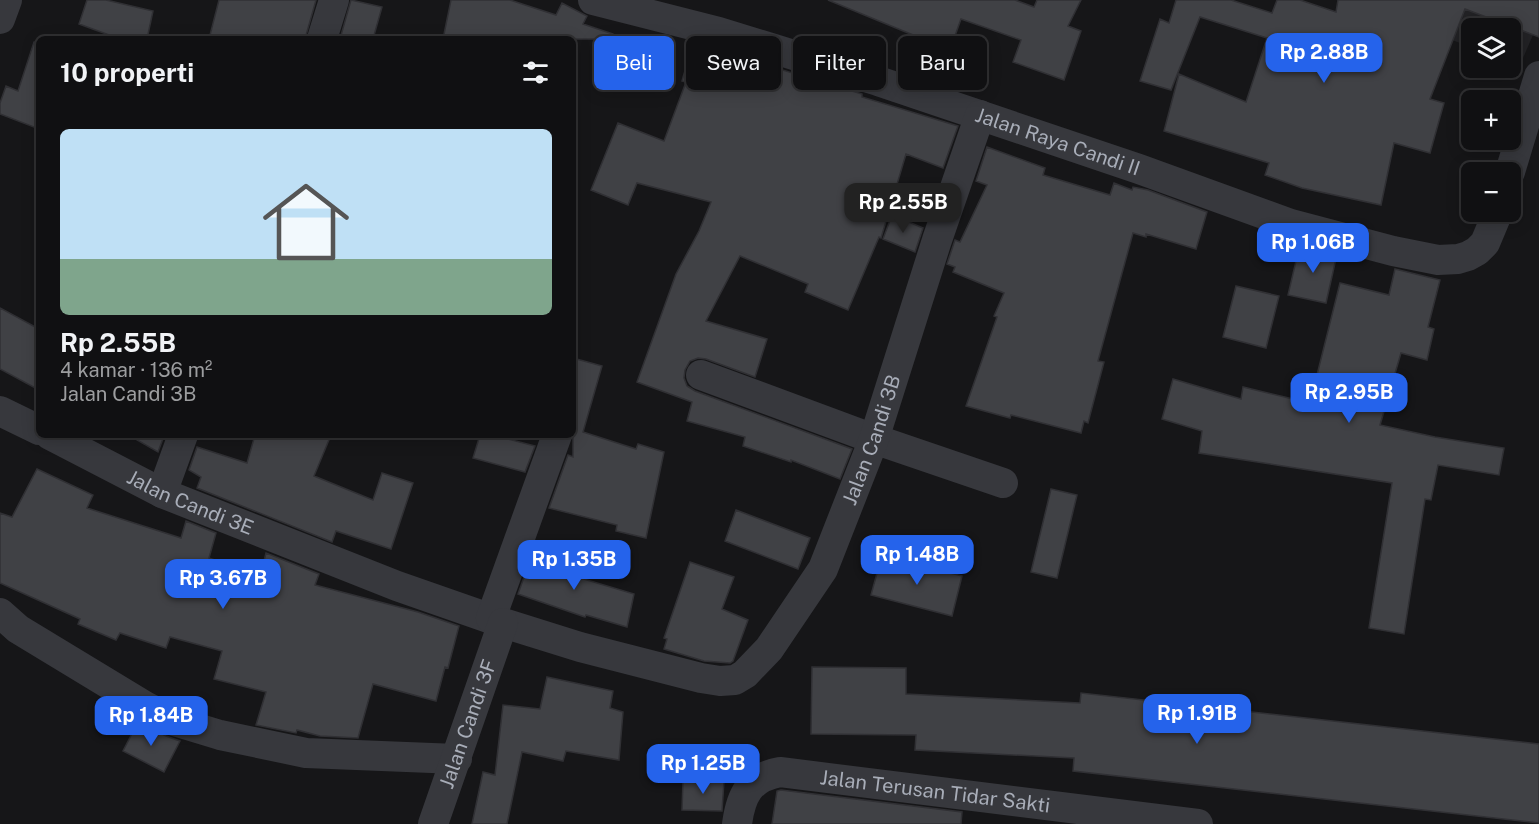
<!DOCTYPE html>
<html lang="id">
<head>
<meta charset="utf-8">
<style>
  body { margin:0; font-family:"Public Sans",sans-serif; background:#1e1e20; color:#f1f3f6; height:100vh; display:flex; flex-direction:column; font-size:22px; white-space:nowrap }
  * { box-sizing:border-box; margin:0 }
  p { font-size:20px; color:#9c9d9f }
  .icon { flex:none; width:33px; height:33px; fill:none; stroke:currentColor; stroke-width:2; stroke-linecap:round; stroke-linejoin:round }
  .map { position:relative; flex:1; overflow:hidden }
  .details { position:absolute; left:36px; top:36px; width:540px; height:402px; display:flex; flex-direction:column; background:#101012; border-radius:9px; box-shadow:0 3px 15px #0003,0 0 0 2px #303032 }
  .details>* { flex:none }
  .hud { position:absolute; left:594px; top:36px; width:570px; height:54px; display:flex; gap:12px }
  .tools { position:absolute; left:1461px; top:18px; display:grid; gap:12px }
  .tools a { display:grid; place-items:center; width:60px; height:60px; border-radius:9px; background:#101012; box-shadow:0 3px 15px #0003,0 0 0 2px #303032; font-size:30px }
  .price { position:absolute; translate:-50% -51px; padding:0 14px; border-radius:12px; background:#2563eb; color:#fff; font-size:20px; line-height:39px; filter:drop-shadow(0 2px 3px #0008) }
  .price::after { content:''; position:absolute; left:50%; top:36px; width:18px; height:14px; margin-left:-9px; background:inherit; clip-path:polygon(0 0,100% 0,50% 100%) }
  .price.active { background:#222; color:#fff }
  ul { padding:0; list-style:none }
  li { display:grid; align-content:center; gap:12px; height:318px; padding:0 24px }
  li span { display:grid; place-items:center; height:186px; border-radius:9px; color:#555 }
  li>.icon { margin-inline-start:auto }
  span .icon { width:108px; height:108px; fill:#fffc; stroke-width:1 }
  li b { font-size:26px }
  h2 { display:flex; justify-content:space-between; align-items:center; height:72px; padding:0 24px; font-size:26px }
  .tag { padding:0 21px; border-radius:9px; background:#101012; box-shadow:0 3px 15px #0003,0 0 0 2px #303032; font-size:21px; line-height:54px }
  .tag.active { background:#2563eb; color:#fff }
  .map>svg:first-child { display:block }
  .built { fill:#222225 }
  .building { fill:#404145; stroke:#303034; stroke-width:1.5 }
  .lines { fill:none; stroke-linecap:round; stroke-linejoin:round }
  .minor { stroke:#37383d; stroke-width:30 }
  .labels { text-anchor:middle; stroke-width:4.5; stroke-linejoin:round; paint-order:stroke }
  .street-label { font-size:20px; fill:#a8adb8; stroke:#111113 }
</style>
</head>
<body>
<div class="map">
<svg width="1539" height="824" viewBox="0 0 1539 824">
  <rect width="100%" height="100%" fill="#161618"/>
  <!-- built -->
  <path class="built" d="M1343,0H1539V21L1520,65L1511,62L1510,28H1472L1471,47Z"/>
  <!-- building -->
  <path class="building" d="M87,0H106L153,11L147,39H120L79,24Z
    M219,0H316L305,39H209Z
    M351,0L382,7L373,39H340Z
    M451,0H510L556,15L562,3L587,16L583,24L613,34L612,39H443Z
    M828,0H1015L1034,7L1037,0H1081L1068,26L1081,31L1064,80L1013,62L1021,40L961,19L950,50L912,37L913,35Z
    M1176,0H1231L1272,13L1277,0H1300L1336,12L1338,0H1539V37L1465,9L1430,99L1444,103L1430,153L1394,143L1381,205L1302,188L1265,175L1269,163L1164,131L1179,74L1246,102L1267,38L1200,17L1171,90L1140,81L1160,19L1169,23Z
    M34,42L39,43V129L0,114V103L6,86L18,91Z
    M693,43L862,94V97L958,126L943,168L906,154L881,238L879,237L848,310L805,292L808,284L740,256L706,321L767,339L755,377L706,359L698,358L690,361L685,370L684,378L687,386L695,391L852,449L840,479L791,460V462L743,446L745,437L687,421L692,402L637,382L676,274L699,231L711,202L637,183L628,205L591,190L618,123L664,141L686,82L682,81Z
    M987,147L1045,168L1043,175L1110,195L1114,183L1132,190L1133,187L1148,190L1207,212L1196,249L1146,234V237L1133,233L1098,361L1104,362L1088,423L1084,421L1081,433L1011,415L1010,418L966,406L997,317L994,316L1004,293L953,272L955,267L947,264L955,240L960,242L987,185L976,181Z
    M892,215L923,228L915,252L883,239Z
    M1300,244L1337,254L1326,303L1288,295Z
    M1395,269L1440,280L1428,327L1434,329L1427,360L1401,353L1380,425L1435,437L1504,448L1499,475L1438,465L1431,500L1425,499L1404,634L1369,628L1392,483L1199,453L1202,431L1162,419L1173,379L1241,399L1243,387L1310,403L1340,283L1389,295Z
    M1236,286L1279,296L1266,348L1223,337Z
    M0,308L39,329V390L0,369Z
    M573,358L602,366L583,432L636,449L638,444L664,452L646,538L616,531L617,525L549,508L568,455L573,457Z
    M139,435L164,436L158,452L137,440Z
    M255,435H331L314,476L373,500L382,473L413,483L391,549L336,531L332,542L197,488L201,477L189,470L197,447L247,463Z
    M480,435H493L535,446L525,472L473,458Z
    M37,469L93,495L87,508L181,538L186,521L216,533L209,558L260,576L266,553L319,574L315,585L418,612L459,626L448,668L445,667L436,701L373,684L358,738L320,736L297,730L296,733L256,725L266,692L214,679L222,651L170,637L166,648L120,633L116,640L78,624L80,619L0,583V513L12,517Z
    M1051,489L1077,495L1057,578L1031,572Z
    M736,510L810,538L798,569L725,541Z
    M534,549L571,564L567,574L634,594L627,627L586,615L585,617L518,594Z
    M882,555L962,576L952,616L871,595Z
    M690,562L734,577L722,609L748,620L733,661L730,663L704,661L664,649L667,639L664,638Z
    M812,667L906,668V694L1080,703L1081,693L1539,744V823L1073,771L1074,758L915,750L916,735L811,734Z
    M547,677L613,691L610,708L623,712L619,760L566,751L563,761L522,752L507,824H472L483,772L495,775L503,705L540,709Z
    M138,722L166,736L180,741L164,772L123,751Z
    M683,780L724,781L722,811L682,810Z
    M781,790L962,812L961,824H772L777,791Z"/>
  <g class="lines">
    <!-- minor -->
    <g class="minor">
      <path id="s1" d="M593,0L719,32L878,81L1139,169L1291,224L1393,251L1438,260L1458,259L1468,256L1477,251L1485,243L1498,212"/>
      <path d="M0,19L7,0"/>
      <path d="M322,39L334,0"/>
      <path d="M1510,172L1539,76"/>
      <path d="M701,375L874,439L1003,483"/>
      <path d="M0,411L39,430"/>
      <path id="s2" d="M50,435L162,493L397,586L503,623L580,647L701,678L720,681L735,680L745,674L769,649L823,569L874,439L937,240L980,115"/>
      <path d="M162,493L183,435"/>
      <path d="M0,613L18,629L145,706L174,721L220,735L306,753L457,759"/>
      <path d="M491,618L557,435"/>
      <path id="s3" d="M433,824L503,623"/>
      <path id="s4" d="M737,824C741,795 749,778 780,772L1198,824"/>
    </g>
  </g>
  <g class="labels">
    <!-- street labels -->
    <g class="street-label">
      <text dy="7" stroke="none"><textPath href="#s1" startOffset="486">Jalan Raya Candi II</textPath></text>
      <text dy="7" stroke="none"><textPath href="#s2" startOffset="1012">Jalan Candi 3B</textPath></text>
      <text dy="7" stroke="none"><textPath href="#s2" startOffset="156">Jalan Candi 3E</textPath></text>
      <text dy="7" stroke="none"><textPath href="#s3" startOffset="106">Jalan Candi 3F</textPath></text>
      <text dy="7" stroke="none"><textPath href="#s4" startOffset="230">Jalan Terusan Tidar Sakti</textPath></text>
    </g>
  </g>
</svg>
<div class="tools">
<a><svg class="icon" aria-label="layers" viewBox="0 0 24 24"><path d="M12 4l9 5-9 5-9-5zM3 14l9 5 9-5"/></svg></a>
<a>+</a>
<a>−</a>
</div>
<b class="price" style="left:1324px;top:84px">Rp 2.88B</b>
<b class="price active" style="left:903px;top:234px">Rp 2.55B</b>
<b class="price" style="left:1313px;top:274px">Rp 1.06B</b>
<b class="price" style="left:1349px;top:424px">Rp 2.95B</b>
<b class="price" style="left:917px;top:586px">Rp 1.48B</b>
<b class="price" style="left:574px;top:591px">Rp 1.35B</b>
<b class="price" style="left:223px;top:610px">Rp 3.67B</b>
<b class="price" style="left:1197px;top:745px">Rp 1.91B</b>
<b class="price" style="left:151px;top:747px">Rp 1.84B</b>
<b class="price" style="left:703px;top:795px">Rp 1.25B</b>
<div class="hud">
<a class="tag active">Beli</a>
<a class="tag">Sewa</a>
<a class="tag">Filter</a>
<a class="tag">Baru</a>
</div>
<section class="details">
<h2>10 properti<svg class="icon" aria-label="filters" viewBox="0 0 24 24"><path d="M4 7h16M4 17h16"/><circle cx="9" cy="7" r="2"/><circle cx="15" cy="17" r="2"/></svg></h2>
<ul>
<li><span style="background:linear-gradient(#bfe0f5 70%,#7fa58c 0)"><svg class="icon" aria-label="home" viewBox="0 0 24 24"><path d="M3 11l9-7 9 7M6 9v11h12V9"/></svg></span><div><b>Rp 2.55B</b><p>4 kamar · 136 m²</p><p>Jalan Candi 3B</p></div></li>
</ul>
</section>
</div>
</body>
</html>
